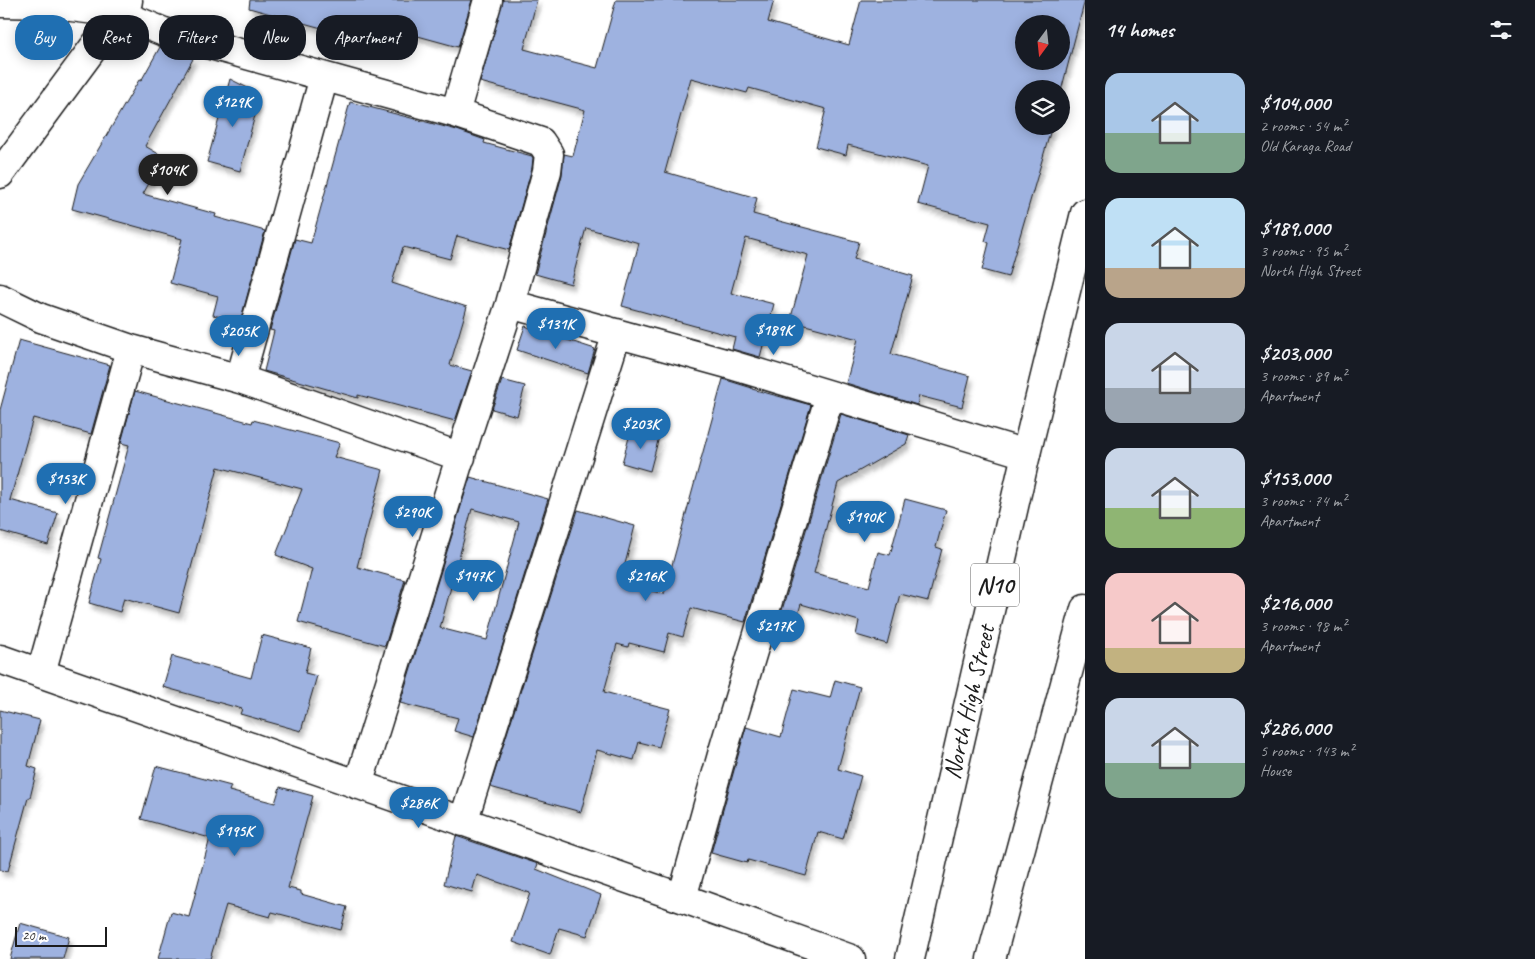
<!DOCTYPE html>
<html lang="en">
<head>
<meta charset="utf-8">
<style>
  body { margin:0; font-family:Caveat,sans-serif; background:#20242c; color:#f1f3f6; height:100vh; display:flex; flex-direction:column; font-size:19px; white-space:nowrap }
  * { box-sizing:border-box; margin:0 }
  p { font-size:16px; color:#9ea1a6 }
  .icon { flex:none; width:28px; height:28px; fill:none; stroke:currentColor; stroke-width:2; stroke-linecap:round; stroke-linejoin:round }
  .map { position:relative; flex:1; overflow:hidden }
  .drawer { display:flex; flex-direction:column; background:#171b24; width:450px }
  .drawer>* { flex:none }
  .banner { position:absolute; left:15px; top:15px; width:475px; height:45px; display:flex; gap:10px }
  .needle { width:32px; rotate:195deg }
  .controls { position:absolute; left:1015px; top:15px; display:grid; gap:10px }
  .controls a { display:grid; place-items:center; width:55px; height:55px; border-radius:50%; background:#171b24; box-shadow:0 2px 12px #0003; font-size:25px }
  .scale { position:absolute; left:15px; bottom:12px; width:92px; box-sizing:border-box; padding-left:5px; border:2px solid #1c1c1c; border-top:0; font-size:14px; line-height:18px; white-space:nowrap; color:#1c1c1c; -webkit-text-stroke:4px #fff; paint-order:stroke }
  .price { position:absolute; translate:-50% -42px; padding:0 11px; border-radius:18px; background:#1f6fb2; color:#fff; font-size:16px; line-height:32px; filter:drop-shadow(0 1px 2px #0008) }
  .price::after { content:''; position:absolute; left:50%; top:30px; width:15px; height:11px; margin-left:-8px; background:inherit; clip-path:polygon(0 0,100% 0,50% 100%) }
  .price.active { background:#222; color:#fff }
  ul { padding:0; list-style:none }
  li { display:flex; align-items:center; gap:15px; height:125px; padding:0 20px }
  li span { display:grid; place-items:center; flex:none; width:140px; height:100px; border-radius:15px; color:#555 }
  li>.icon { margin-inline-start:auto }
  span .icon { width:60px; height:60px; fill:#fffc; stroke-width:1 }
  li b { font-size:21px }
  h2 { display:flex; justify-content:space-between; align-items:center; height:60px; padding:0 20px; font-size:21px }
  .tag { padding:0 18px; border-radius:20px; background:#171b24; box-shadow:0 2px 12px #0003; font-size:18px; line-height:45px }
  .tag.active { background:#1f6fb2; color:#fff }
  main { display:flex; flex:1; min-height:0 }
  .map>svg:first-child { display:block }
  .building { fill:#9eb2e0; stroke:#1c1c1c; fill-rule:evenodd; filter:url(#shadow) }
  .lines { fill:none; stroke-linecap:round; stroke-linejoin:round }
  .minor-casing { stroke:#1c1c1c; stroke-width:31 }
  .highway-casing { stroke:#1c1c1c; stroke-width:31 }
  .minor { stroke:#fff; stroke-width:28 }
  .highway { stroke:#fff; stroke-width:28 }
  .labels { text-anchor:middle; stroke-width:4; stroke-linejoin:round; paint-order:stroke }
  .shield { fill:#fff; stroke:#606060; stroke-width:1 }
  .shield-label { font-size:24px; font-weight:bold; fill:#1c1c1c }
  .street-label { font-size:25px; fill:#1c1c1c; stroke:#fff }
</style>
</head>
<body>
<main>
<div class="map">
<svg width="1085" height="959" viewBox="0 0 1085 959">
  <defs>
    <filter id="shadow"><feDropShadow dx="3" dy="5.5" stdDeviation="2.5" flood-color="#0004"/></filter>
  </defs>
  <rect width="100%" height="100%" fill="#fff"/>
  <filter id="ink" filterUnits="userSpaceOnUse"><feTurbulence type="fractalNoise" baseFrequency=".02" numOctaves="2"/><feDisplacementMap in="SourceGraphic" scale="10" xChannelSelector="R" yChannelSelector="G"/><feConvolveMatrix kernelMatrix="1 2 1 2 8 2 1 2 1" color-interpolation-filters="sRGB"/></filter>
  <g filter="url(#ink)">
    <!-- building -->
    <path class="building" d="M250,0H472L458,47L352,18L347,35L249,8Z
      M503,0H537L524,49L597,68L616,0H774L768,22L849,45L861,0H1085L1061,91V89H1024V126H1052L1008,277L982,270L989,243L985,241L990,223L918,204L928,166L848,145L846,155L816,147L826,109L749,88L747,93L691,78L665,172L757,198L753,214L859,242L854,259L913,276L891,354L970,376L962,407L919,396L917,405L846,383L858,339L790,321L808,255L746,238L731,293L774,304L760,357L732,349L735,337L622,306L639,243L586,228L571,284L535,274L562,175L564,154L573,156L585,110L480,82ZM1024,24H1061V61H1024Z
      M160,47L182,53L193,59L145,146L164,157L143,194L216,214L215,217L265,231L240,322L213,315L218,296L170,283L182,239L72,209L78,184L139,80L141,81Z
      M230,79L254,91L249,101L258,104L240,171L207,162Z
      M350,102L457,130L485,140L484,143L532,156L533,158L532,168L509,250L457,236L450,259L403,247L392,283L467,307L450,365L472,371L455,421L358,395V398L264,371L274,331L270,330L295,239L311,243Z
      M525,326L595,349L588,373L517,350Z
      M19,340L110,365L91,434L33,418L10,500L58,513L48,545L0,531V410Z
      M723,379L752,388V389L811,405L745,622L691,608L683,637L669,633L664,652L629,643L628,647L617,644L604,692L670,709L659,747L639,742L634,760L597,750L581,812L490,787L578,510L635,526L620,583L664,594Z
      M502,380L525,386L517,416L492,409Z
      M135,391L252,423L253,420L340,443L334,457L383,470L357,567L405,580L385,646L298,622L312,569L276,555L302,489L218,467L179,613L124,598L120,612L89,603L101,559L98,558L129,445L121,443Z
      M841,414L909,435L906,444L838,483L814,573L869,587L878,552L890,555L905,499L946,510L936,547L942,549L928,601L900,594L887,644L856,635L859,621L801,604L792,635L776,630Z
      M631,430L659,437L650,471L622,463Z
      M470,477L548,499L474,737L454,731L458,718L400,703ZM472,509L519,522L487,640L440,628Z
      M262,635L311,648L305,673L317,676L301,731L240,714L242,709L163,687L172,656L251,678Z
      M835,680L860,687L838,769L861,776L843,839L818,832L806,876L748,860L747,863L711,853L746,727L781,737L794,689L830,698Z
      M0,710L40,720L28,766L37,769L30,798H28L8,871L0,870Z
      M156,766L231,786L229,791L275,803L280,787L313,796L288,888L301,891V894L347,907L341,930L272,912L270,917L226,905L210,959H158L171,912L189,917L210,838L141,819Z
      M456,836L538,864L536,869L601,895L587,936L559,928L550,955L513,942L530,893L477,875L472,892L444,884Z
      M20,923L69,937L63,959H10Z"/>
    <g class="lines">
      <defs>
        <path id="minor" d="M0,3L48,4L118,13L164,32L455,113L541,142L549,154L547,171L510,304L468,432L358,785
          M455,113L488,0
          M0,174L128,1
          M0,298L41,318L131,349L240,379L461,457
          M510,304L728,364L1026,454
          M240,379L324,77
          M0,659L682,898L851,959
          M41,673L131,349
          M463,822L617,333
          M682,898L723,751L830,395"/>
        <path id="highway" d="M910,959L1026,454L1085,213
          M991,959L1085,609"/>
      </defs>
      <!-- minor casing -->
      <use href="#minor" class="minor-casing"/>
      <!-- highway casing -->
      <use href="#highway" class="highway-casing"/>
      <!-- minor -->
      <use href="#minor" class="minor"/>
      <!-- highway -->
      <use href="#highway" class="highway"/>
    </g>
  </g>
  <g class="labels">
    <!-- shield labels -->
    <rect class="shield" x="971" y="563.5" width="48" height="43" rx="4"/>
    <g class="shield-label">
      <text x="995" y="593">N10</text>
    </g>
    <!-- street labels -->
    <g class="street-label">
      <text transform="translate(968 702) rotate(-77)" y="9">North High Street</text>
    </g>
  </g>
</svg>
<div class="controls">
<a><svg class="needle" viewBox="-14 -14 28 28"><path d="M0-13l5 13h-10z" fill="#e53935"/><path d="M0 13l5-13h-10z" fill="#9ea1a6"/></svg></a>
<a><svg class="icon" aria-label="layers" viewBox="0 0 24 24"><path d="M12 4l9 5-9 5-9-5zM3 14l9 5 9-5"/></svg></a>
</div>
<div class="scale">20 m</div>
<b class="price" style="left:233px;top:128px">$129K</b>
<b class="price active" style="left:168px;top:196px">$104K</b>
<b class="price" style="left:556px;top:350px">$131K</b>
<b class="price" style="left:774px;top:356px">$189K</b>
<b class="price" style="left:239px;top:357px">$205K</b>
<b class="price" style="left:641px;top:450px">$203K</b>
<b class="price" style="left:66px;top:505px">$153K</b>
<b class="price" style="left:413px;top:538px">$290K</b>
<b class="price" style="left:865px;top:543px">$190K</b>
<b class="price" style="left:474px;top:602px">$147K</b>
<b class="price" style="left:646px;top:602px">$216K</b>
<b class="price" style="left:775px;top:652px">$217K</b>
<b class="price" style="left:419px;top:829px">$286K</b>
<b class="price" style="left:235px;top:857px">$195K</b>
<div class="banner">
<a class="tag active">Buy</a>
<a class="tag">Rent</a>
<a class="tag">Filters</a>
<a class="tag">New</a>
<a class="tag">Apartment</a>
</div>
</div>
<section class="drawer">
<h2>14 homes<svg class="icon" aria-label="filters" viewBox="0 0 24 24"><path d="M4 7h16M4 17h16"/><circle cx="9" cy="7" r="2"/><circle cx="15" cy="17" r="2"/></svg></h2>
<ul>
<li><span style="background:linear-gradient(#a9c7e8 60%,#7fa58c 0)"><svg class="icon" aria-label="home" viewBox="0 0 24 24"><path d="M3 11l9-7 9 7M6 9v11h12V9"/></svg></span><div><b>$104,000</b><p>2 rooms · 54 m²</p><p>Old Karaga Road</p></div></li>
<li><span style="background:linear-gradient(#bfe0f5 70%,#b9a48a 0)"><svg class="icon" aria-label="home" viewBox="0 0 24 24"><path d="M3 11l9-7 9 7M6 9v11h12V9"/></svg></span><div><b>$189,000</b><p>3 rooms · 95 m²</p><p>North High Street</p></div></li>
<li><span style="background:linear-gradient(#c9d6e8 65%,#9aa5b1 0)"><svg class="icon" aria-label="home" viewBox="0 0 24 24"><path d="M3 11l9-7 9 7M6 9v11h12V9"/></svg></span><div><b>$203,000</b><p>3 rooms · 89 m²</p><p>Apartment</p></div></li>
<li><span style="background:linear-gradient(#c9d6e8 60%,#8fb573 0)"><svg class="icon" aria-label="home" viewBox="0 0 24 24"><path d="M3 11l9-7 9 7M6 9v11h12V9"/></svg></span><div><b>$153,000</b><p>3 rooms · 74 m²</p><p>Apartment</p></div></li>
<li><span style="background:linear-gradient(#f6c9c9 75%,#c2b280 0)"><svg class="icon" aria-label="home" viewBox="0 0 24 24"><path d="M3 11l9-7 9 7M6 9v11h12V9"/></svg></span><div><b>$216,000</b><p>3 rooms · 98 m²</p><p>Apartment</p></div></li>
<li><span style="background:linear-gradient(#c9d6e8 65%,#7fa58c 0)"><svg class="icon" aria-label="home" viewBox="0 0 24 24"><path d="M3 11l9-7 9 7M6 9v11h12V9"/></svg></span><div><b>$286,000</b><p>5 rooms · 143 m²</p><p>House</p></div></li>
</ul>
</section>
</main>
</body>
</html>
